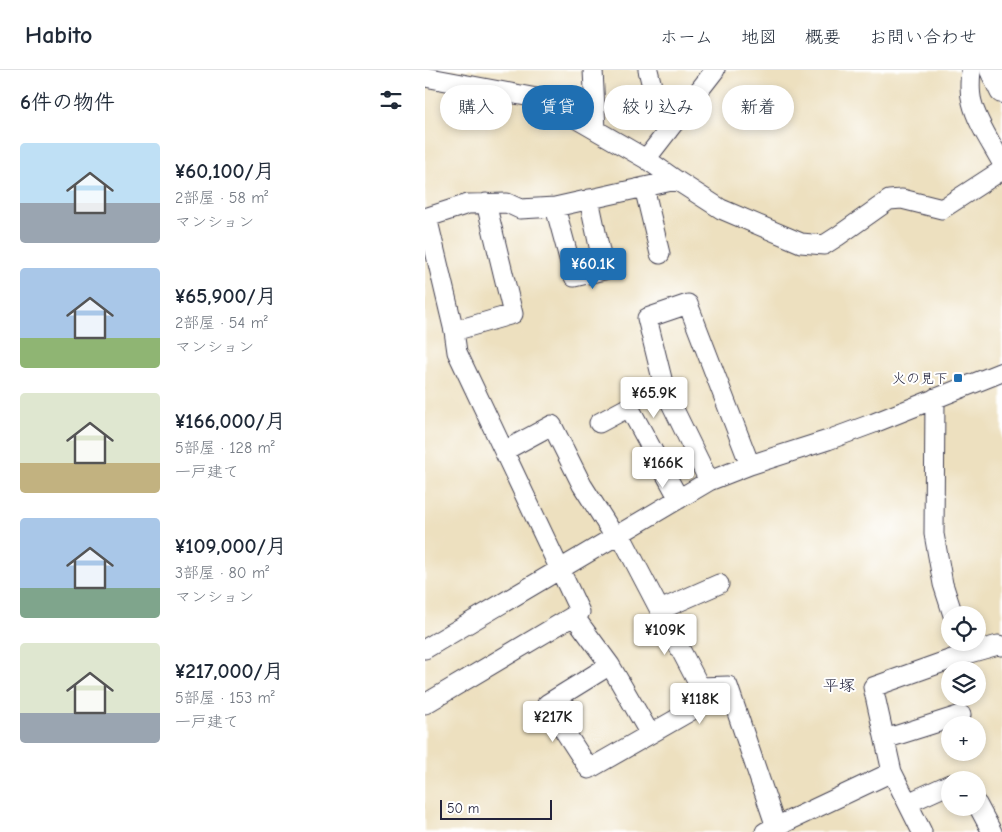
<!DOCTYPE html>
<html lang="ja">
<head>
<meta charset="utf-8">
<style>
  body { margin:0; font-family:"Comic Neue","Klee One",sans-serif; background:#f6f6f7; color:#1f2937; height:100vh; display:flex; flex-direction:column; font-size:19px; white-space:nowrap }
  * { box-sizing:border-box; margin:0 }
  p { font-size:16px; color:#747a83 }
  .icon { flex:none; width:28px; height:28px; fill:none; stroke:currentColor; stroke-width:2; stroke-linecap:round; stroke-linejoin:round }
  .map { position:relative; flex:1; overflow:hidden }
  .side { display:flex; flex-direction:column; background:#fff; width:425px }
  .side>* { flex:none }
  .banner { position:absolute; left:15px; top:15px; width:475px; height:45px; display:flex; gap:10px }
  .tools { position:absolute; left:516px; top:536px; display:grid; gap:10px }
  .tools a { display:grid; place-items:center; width:45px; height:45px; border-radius:50%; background:#fff; box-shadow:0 2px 8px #0003; font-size:25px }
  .scale { position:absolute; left:15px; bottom:12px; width:112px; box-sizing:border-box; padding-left:5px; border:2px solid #22223b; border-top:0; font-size:14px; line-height:18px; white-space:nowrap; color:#22223b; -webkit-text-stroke:4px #fff; paint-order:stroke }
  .price { position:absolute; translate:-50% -42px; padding:0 11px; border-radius:5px; background:#fff; color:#222; font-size:16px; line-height:32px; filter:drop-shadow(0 1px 2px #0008) }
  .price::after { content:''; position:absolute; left:50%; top:30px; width:15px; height:11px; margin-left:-8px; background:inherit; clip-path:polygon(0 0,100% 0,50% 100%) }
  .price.on { background:#1f6fb2; color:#fff }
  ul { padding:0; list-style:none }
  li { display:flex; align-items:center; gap:15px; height:125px; padding:0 20px }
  li span { display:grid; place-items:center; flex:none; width:140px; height:100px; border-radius:5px; color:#555 }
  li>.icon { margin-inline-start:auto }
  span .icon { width:60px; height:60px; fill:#fffc; stroke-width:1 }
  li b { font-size:21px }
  h2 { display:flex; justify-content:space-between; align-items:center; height:60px; padding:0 20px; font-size:21px }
  .chip { padding:0 18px; border-radius:22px; background:#fff; box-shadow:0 2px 8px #0003; font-size:18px; line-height:45px }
  .chip.on { background:#1f6fb2; color:#fff }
  header { display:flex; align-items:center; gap:30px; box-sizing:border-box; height:70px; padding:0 25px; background:#fff; border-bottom:1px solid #e0e1e3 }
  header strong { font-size:24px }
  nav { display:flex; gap:28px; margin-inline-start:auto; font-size:18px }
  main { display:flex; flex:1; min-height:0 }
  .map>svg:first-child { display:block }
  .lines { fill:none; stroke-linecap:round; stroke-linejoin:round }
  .minor-casing { stroke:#403e4f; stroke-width:21 }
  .major-casing { stroke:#403e4f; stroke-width:26 }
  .minor { stroke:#fff; stroke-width:19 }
  .major { stroke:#fff; stroke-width:24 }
  .poi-dot { fill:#1f6fb2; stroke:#fff; stroke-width:2 }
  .labels { text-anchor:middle; stroke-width:4; stroke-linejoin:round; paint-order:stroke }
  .poi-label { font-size:14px; fill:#22223b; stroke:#fff; text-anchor:end }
  .quarter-label { font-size:16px; fill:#22223b; stroke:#fff }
</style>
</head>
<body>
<header>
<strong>Habito</strong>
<nav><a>ホーム</a><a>地図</a><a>概要</a><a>お問い合わせ</a></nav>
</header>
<main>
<section class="side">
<h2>6件の物件<svg class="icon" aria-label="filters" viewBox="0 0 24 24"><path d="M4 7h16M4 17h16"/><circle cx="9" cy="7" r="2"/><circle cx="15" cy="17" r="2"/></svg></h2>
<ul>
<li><span style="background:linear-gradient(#bfe0f5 60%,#9aa5b1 0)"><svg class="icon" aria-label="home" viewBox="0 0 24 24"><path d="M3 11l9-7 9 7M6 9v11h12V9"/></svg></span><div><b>¥60,100/月</b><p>2部屋 · 58 m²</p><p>マンション</p></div></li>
<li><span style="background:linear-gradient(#a9c7e8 70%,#8fb573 0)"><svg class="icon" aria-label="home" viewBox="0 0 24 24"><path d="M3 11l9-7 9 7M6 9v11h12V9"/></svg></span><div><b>¥65,900/月</b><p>2部屋 · 54 m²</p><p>マンション</p></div></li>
<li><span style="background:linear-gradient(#dfe7d0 70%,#c2b280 0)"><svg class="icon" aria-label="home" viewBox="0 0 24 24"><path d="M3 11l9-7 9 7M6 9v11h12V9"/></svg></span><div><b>¥166,000/月</b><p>5部屋 · 128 m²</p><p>一戸建て</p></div></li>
<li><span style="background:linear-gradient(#a9c7e8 70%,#7fa58c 0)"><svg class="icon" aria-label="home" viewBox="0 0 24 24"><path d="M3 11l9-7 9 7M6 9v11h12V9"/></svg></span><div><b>¥109,000/月</b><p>3部屋 · 80 m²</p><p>マンション</p></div></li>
<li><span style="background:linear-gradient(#dfe7d0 70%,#9aa5b1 0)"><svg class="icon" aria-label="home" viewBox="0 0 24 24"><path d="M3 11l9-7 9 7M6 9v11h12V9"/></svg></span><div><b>¥217,000/月</b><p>5部屋 · 153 m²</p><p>一戸建て</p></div></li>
</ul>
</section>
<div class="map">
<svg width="577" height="762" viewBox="0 0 577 762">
  <rect width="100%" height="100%" fill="#fff"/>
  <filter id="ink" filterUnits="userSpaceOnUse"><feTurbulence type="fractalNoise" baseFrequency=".02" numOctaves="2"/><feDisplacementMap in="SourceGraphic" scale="10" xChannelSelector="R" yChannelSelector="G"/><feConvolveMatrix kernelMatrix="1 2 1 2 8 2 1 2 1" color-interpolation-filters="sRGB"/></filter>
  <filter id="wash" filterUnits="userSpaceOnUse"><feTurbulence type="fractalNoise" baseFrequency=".0096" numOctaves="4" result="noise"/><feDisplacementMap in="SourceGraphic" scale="20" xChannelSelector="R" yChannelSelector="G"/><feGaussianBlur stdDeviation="1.12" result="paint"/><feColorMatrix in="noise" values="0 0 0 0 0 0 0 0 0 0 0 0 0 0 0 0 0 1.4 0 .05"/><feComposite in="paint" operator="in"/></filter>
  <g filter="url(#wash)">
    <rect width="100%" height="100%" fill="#ede0bf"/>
  </g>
  <g filter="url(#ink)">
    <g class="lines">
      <defs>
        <path id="minor" d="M168,0L171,60
          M223,0L235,49L243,61
          M546,0C545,11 544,21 547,32C552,53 567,74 577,93
          M0,7L117,29L221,89L251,110L296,139L376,173L399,175L413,166L464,130L477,129L517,139L577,100
          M221,89L290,0
          M219,117L235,184
          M130,137L149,207L179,200L164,129
          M0,148L43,134L82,133L95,139L130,137L251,110
          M29,261L88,244L61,133
          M510,328L509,464L518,514L528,545
          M174,353L204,337L254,429
          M79,381L127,355L157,415L190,467
          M284,411L240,321L222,248L263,234L325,395
          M235,540L294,514
          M149,546L185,595L225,664
          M0,579L284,411L325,395L403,370L449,353L577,302
          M185,595L122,634L164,699L276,635L275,617L195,464
          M275,617L303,616L351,757
          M0,634L155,542L32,282L29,261L2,147
          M460,669L536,645
          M467,702L497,762
          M483,733L525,714
          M552,734L567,762
          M340,762L467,702L448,617L541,584L573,575L577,576"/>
        <path id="major" d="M567,0L577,21"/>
      </defs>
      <!-- minor casing -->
      <use href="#minor" class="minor-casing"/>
      <!-- major casing -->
      <use href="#major" class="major-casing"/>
      <!-- minor -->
      <use href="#minor" class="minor"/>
      <!-- major -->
      <use href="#major" class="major"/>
    </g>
  </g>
  <!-- markers -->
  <rect class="poi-dot" x="528" y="303" width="10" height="10" rx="2.5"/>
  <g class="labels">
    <!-- poi labels -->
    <g class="poi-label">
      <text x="523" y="313">火の見下</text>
    </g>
    <!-- quarter labels -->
    <g class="quarter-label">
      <text x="414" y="621">平塚</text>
    </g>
  </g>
</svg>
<div class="tools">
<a><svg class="icon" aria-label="locate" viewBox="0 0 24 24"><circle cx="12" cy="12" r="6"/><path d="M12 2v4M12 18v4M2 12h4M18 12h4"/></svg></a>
<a><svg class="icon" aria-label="layers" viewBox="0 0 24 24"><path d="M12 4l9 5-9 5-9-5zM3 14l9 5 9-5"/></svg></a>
<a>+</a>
<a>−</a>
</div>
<div class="scale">50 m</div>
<b class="price on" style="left:168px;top:220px">¥60.1K</b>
<b class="price" style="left:229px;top:349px">¥65.9K</b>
<b class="price" style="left:238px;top:419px">¥166K</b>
<b class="price" style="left:240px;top:586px">¥109K</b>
<b class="price" style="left:275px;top:655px">¥118K</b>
<b class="price" style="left:128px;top:673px">¥217K</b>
<div class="banner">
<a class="chip">購入</a>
<a class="chip on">賃貸</a>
<a class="chip">絞り込み</a>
<a class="chip">新着</a>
</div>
</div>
</main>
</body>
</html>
